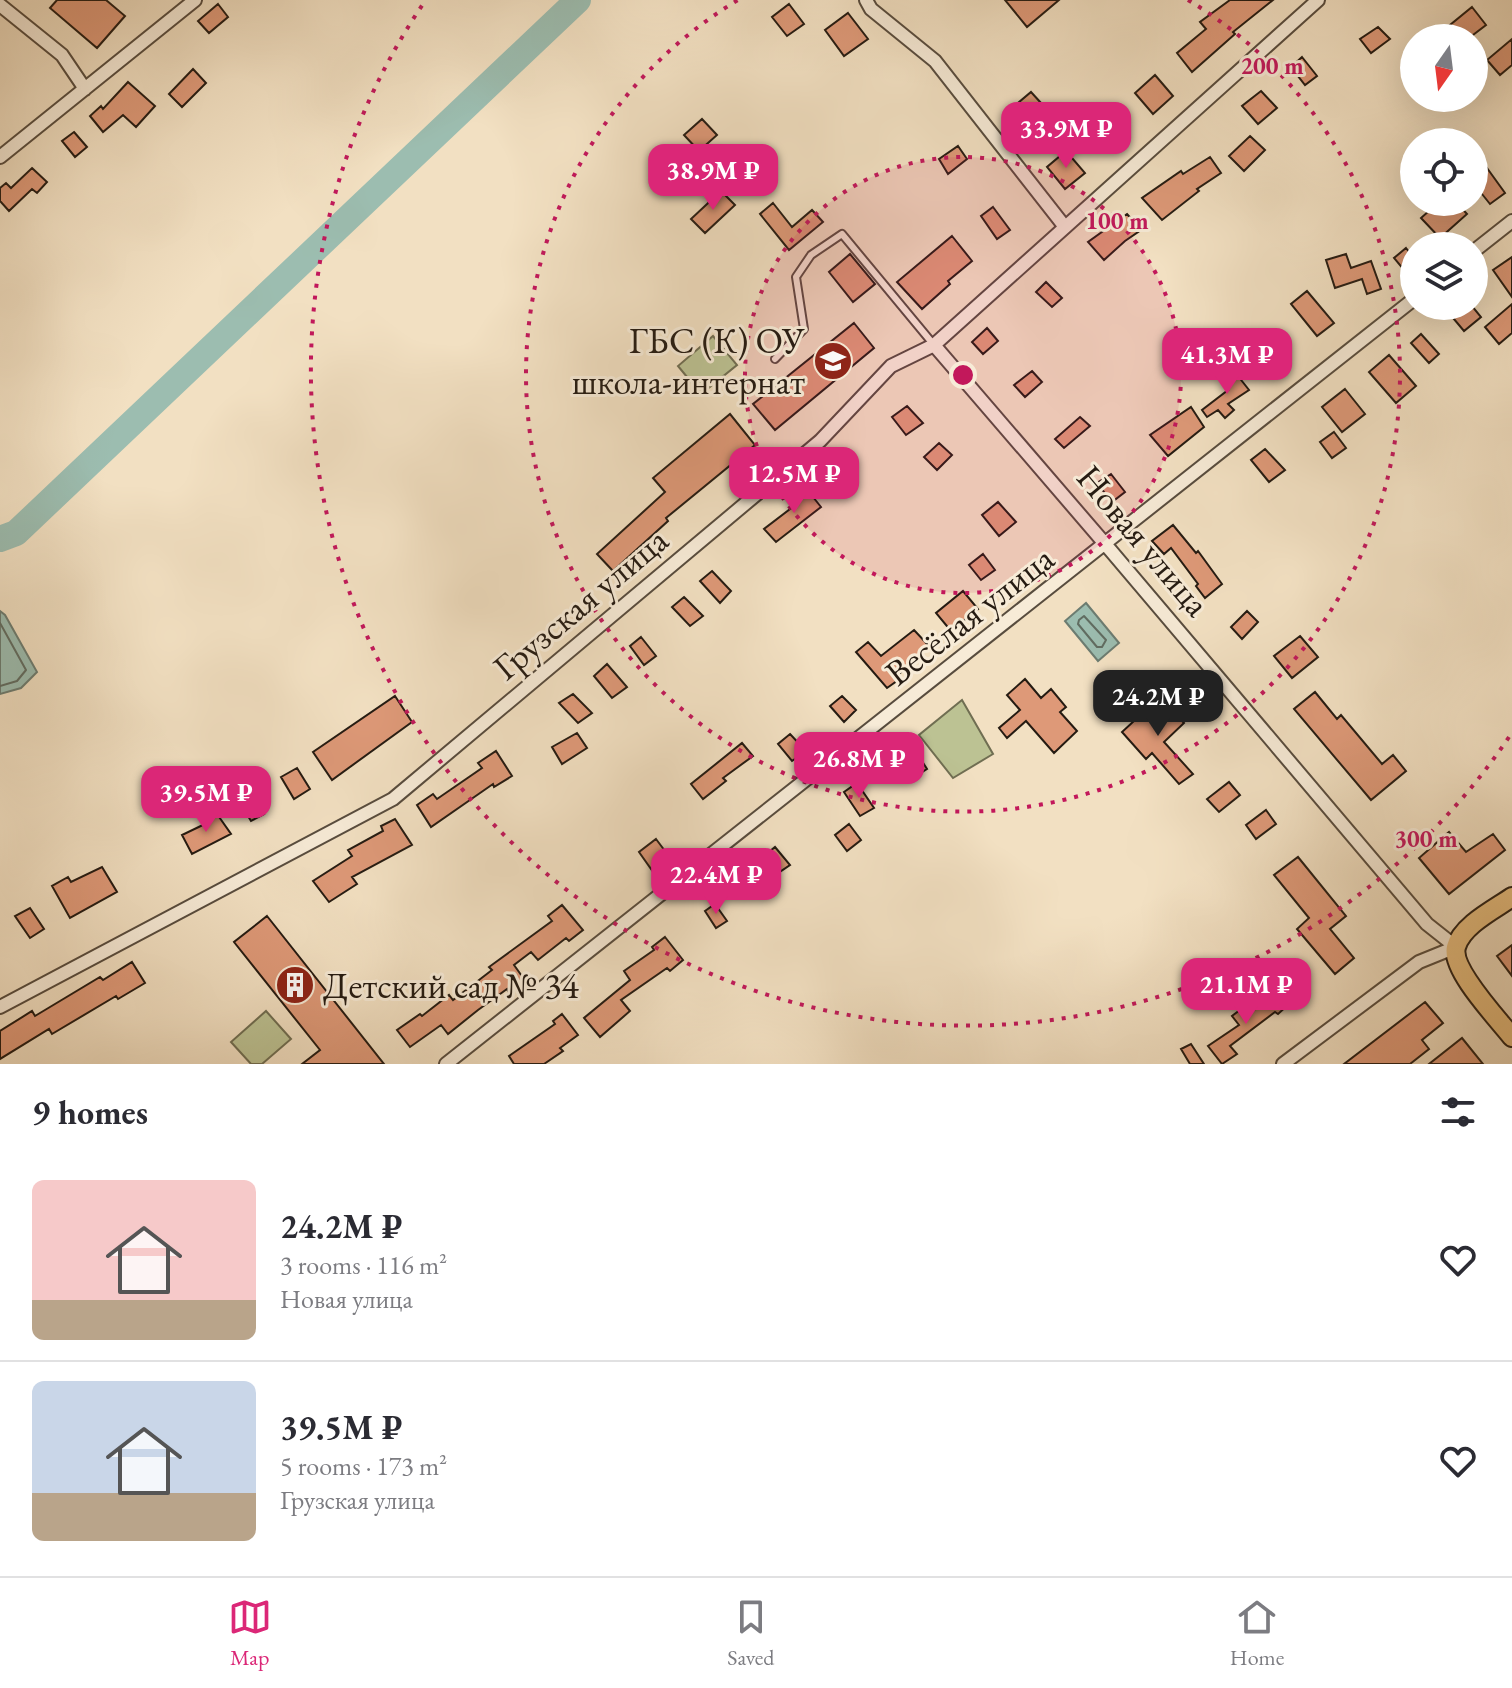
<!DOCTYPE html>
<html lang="en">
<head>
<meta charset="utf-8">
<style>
  body { margin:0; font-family:"EB Garamond",serif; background:#f7f7f7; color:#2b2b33; height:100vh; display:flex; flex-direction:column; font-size:30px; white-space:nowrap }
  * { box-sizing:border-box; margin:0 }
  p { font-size:26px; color:#7c7c81 }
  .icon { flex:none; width:44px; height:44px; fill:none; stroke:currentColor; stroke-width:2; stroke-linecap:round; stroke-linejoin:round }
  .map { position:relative; height:1064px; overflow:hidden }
  .panel { display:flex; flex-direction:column; background:#fff; flex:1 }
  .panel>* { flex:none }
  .needle { width:52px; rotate:194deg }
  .controls { position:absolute; left:1400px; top:24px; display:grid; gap:16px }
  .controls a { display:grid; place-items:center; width:88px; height:88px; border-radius:50%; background:#fff; box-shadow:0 8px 32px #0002; font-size:40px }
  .price { position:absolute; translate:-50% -68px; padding:0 18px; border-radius:16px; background:#db2777; color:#fff; font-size:26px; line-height:52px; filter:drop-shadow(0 2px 4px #0008) }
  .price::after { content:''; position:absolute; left:50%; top:48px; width:24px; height:18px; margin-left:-12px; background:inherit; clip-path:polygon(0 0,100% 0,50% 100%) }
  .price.current { background:#222; color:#fff }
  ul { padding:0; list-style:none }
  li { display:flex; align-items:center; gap:24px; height:200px; padding:0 32px }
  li+li { border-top:2px solid #e1e1e2 }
  li span { display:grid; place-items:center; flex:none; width:224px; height:160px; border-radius:12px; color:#555 }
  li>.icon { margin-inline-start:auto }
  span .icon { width:96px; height:96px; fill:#fffc; stroke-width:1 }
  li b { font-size:34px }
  h2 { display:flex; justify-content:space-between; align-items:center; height:96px; padding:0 32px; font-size:34px }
  .tab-bar { display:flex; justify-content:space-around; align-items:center; height:112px; border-top:2px solid #e1e1e2; background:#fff; font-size:22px; color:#7c7c81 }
  .tab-bar a { display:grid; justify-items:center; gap:4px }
  .tab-bar .current { color:#db2777 }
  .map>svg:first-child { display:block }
  .green { fill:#bcc293; stroke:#706e52; stroke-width:2 }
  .water { fill:#9cbdb0; stroke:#6c7c71; stroke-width:2 }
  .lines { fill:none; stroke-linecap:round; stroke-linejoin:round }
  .shore { stroke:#606c61; stroke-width:2 }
  .river { stroke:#9cbdb0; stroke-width:26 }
  .building { fill:#de9978; stroke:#251b12; stroke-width:2 }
  .service-casing { stroke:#584c3e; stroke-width:10 }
  .minor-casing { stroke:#584c3e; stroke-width:16 }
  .primary-casing { stroke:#251b12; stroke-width:22 }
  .service { stroke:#f7ebd7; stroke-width:6 }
  .minor { stroke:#f7ebd7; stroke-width:12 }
  .primary { stroke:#e9c081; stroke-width:18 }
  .ring { fill:none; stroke:#c2185b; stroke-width:4; stroke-dasharray:4 8 }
  .labels { text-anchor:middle; stroke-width:6; stroke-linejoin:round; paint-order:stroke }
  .poi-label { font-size:36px; fill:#251b12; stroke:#f7ebd7; text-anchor:end }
  .street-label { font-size:36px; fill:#251b12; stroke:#f7ebd7 }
  .centre { fill:#c2185b; stroke:#f7ebd7; stroke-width:4 }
  .ring-label { font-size:24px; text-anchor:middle; font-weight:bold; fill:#c2185b; stroke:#f7ebd7; stroke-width:6; stroke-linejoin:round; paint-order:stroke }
</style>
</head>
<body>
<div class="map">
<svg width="1512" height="1064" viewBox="0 0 1512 1064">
  <rect width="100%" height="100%" fill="#f2e0c2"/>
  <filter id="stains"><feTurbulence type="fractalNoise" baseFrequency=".0025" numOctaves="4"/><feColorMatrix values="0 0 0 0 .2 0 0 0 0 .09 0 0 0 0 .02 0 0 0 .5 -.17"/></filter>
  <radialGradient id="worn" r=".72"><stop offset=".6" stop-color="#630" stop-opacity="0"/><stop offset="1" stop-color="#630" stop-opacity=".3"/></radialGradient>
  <!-- green -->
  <path class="green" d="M713,336L737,365L701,394L678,366Z
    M962,700L993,754L953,778L919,735Z
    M266,1011L291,1039L262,1064H251L231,1042Z"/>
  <!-- water -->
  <path class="water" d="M1086,603L1119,643L1098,661L1065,621Z
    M0,611L5,615L37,672L21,688L0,694Z"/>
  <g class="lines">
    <!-- shore -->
    <path class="shore" d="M1084,616L1106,640L1102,647H1097L1078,624L1079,620Z
      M0,623L26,670L17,681L0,686"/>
    <!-- river -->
    <path class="river" d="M0,539L16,533L578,0"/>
  </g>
  <!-- building -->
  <path class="building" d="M57,0H106L125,16L97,48L50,8Z
    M1005,0H1059L1027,27Z
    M1230,0H1273L1233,32L1235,34L1192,72L1177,53L1206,29L1200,22Z
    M218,4L228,17L209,33L198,21Z
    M789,4L804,24L787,36L772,17Z
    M1472,7L1486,25L1469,38H1460L1450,25Z
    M848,13L868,39L844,56L825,30Z
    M1378,27L1390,39L1371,53L1360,39Z
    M1512,39V65L1500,75L1487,60Z
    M1302,57L1317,76L1305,85L1291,67Z
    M193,69L206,83L182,107L169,94Z
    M1155,75L1173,96L1153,114L1135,93Z
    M128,82L155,106L136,127L123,115L103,132L90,116L101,106L103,109Z
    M1261,91L1277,108L1258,124L1242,106Z
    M1031,92L1051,114L1025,135L1006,113Z
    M1105,112L1121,132L1107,144L1090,123Z
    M702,119L717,135L699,151L684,135Z
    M74,132L87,147L75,157L62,141Z
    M1250,136L1265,150L1244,171L1229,156Z
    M958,146L967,159L948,174L939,159Z
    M1474,150L1505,193L1490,204L1474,184Z
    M1066,151L1085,173L1065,189L1047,167Z
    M1210,157L1221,173L1197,189L1199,191L1162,220L1142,198L1181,171L1183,174Z
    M32,168L47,182L37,193L32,189L9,211L0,201V188L6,183L11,188Z
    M721,191L735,205L705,233L691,219Z
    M1439,202H1456L1467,214L1440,238L1421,218Z
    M773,203L792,227L812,210L823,222L789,250L760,214Z
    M993,207L1010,230L997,239L981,216Z
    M1127,214L1141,230L1125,241L1104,260L1088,242Z
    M952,236L972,261L948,281L950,284L922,309L897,282Z
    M1406,248L1414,258V282L1394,258Z
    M850,254L875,284L853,302L829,272Z
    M1346,254L1351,268L1371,261L1381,289L1367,294L1362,279L1335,288L1326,260Z
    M1512,257V297L1493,270Z
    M1046,282L1062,298L1052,307L1036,292Z
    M1307,291L1334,323L1317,336L1291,304Z
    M1512,304V333L1499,344L1485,327Z
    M1443,306H1472L1481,317L1464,331Z
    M854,323L874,348L775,430L753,404Z
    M987,328L998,341L983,354L972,342Z
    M1421,334L1439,354L1429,363L1411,343Z
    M1389,355L1416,386L1396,403L1369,372Z
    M1032,371L1042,382L1025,397L1014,385Z
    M1234,371L1249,390L1228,404L1234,410L1225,418L1218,410L1207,417L1202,410L1228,390L1220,380Z
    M1345,389L1365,414L1342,432L1322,407Z
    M907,406L923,423L906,435L892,417Z
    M1191,407L1204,427L1168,456L1150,435Z
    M730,414L755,445L666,518L668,521L613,571L597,554L665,492L653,478Z
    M1080,417L1090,426L1064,448L1055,439Z
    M1334,432L1346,448L1332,458L1320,442Z
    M939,443L952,455L937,470L924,457Z
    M1265,449L1285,470L1269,482L1251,460Z
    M1111,474L1125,492L1112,502L1097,483Z
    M805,487L821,507L776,542L764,529L794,506L788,499Z
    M998,502L1016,522L999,536L982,515Z
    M1173,525L1196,553L1198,551L1222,584L1205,598L1196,586L1198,584L1171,548L1164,554L1152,541Z
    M983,554L995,570L981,580L969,565Z
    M712,571L731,591L720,603L700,581Z
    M963,591L978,609L951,631L936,613Z
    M684,597L703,616L690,626L672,607Z
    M1247,611L1258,622L1242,639L1231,627Z
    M914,630L929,646L898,675L901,678L887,688L856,652L868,642L881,656Z
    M1300,636L1318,657L1292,678L1274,656Z
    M641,637L656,656L644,665L630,646Z
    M607,664L627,687L612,698L594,676Z
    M1025,679L1041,698L1051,689L1066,707L1060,712L1077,731L1054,753L1026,721L1007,738L999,728L1020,710L1007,695Z
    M1315,692L1337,719L1341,715L1382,764L1393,755L1406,771L1371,800L1294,709Z
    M573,694L592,713L578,723L559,703Z
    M395,696L412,722L332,780L313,752Z
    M842,696L856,710L844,722L830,706Z
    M1160,697L1184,723L1164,742L1193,774L1179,784L1152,753L1146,759L1122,732Z
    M577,733L587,748L562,764L552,747Z
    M790,734L806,751L792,761L778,744Z
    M742,743L753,756L723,778L726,781L703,799L691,784Z
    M911,744L927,769L914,777L899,751Z
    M496,751L512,776L494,787L493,784L431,827L417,805L433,794L437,799L482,768L478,763Z
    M297,768L310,789L294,799L281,777Z
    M1229,782L1240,795L1219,812L1207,799Z
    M857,783L874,808L860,816L844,792Z
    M253,796L264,814L251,821L240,803Z
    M1266,810L1276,824L1256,839L1246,825Z
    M217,814L231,834L192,854L182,835L207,823L205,820Z
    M395,819L412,845L352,877L357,884L329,902L313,881L352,856L348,850L383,831L381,826Z
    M849,824L861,840L847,851L835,835Z
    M1449,832L1466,852L1493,834L1505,850L1449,894L1419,858Z
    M656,839L674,863L656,876L639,852Z
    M775,847L790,865L753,890L741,875Z
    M1298,857L1346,916L1330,929L1354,958L1335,974L1297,929L1309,918L1274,875Z
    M102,867L117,892L70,918L52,886L68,877L71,882Z
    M715,904L727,921L716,928L705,911Z
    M562,905L583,930L569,941L566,938L538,960L531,952L514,965L524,979L508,991L507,989L478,1010L448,1034L441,1025L410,1047L397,1030L420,1014L422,1016L449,995L453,1000L492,970L489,967L552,921L548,916Z
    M30,908L44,929L30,938L15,916Z
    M267,916L384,1064H302L320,1050L234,942Z
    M665,937L683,960L670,971L667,968L621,1000L630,1011L600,1037L584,1018L630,980L624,971L654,950L652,947Z
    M1512,945V976L1497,956Z
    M132,962L145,983L118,999L116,996L52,1034L49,1029L0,1059V1031L32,1011L35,1016L100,977L103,980Z
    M1277,991L1288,1005L1278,1014L1275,1012L1230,1046L1237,1054L1222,1064L1208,1046L1239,1025L1232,1016L1244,1007L1249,1014Z
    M1425,1002L1443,1023L1422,1040L1429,1049L1410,1064H1344Z
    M562,1014L578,1035L560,1048L563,1051L544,1064H514L509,1056L555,1024L553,1021Z
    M1462,1038L1483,1064H1429Z
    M1191,1044L1204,1064H1190L1181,1049Z"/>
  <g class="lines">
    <defs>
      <path id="service" d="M775,359L804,329L796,277L811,255L842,234L934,345"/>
      <path id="minor" d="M866,0L871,9L935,61L1065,227
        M0,5L62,55L85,89
        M0,157L195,0
        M1474,251L1512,221
        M934,345L1106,545L1427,924L1456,947
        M0,1007L393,799L820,441L891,366L934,345L1318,0
        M446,1064L1414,299
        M1283,1064L1419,962L1456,947"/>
      <path id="primary" d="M1512,897C1495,909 1462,925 1456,947C1450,969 1498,1019 1512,1037"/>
    </defs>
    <!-- service casing -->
    <use href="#service" class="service-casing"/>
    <!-- minor casing -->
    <use href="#minor" class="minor-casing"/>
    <!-- primary casing -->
    <use href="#primary" class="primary-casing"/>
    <!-- service -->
    <use href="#service" class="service"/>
    <!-- minor -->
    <use href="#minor" class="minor"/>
    <!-- primary -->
    <use href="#primary" class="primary"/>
  </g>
  <!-- distance rings -->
  <circle cx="963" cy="375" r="218" fill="#c2185b" fill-opacity=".12"/>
  <g class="ring">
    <circle cx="963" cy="375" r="218"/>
    <path d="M1188 0A437 437 0 1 1 738 0"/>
    <path d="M1509 737A655 655 0 1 1 423 4"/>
  </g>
  <!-- icons -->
  <defs>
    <symbol id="school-disc" viewBox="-11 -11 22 22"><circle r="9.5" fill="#8f2418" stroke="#f7ebd7"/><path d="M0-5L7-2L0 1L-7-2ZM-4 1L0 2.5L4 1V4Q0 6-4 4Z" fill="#fff"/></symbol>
    <symbol id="building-disc" viewBox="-11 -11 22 22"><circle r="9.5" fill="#8f2418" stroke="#f7ebd7"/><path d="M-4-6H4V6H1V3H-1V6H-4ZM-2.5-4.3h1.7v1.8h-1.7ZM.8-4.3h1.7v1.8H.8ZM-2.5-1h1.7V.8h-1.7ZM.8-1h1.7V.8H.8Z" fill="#fff"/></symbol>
  </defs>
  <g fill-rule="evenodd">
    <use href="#school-disc" x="811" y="339" width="44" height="44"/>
    <use href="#building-disc" x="273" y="963" width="44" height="44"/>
  </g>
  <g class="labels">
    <!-- poi labels -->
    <g class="poi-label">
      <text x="805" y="353">ГБС (К) ОУ<tspan x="805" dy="41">школа-интернат</tspan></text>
      <text x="323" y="998" text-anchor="start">Детский сад № 34</text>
    </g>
    <!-- street labels -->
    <g class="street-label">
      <text transform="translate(1144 540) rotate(50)" y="13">Новая улица</text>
      <text transform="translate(580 603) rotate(-40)" y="13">Грузская улица</text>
      <text transform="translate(969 615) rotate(-38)" y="13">Весёлая улица</text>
    </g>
  </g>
  <circle cx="963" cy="375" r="12" class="centre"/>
  <g class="ring-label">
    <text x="1272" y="74">200 m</text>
    <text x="1117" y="229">100 m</text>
    <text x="1426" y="847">300 m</text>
  </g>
  <rect width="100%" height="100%" filter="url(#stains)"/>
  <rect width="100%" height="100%" fill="url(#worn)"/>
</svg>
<div class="controls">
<a><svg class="needle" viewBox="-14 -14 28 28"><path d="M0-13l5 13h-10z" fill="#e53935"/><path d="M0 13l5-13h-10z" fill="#7c7c81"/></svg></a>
<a><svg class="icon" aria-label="locate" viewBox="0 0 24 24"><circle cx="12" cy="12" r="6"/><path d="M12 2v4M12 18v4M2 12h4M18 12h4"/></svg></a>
<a><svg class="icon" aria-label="layers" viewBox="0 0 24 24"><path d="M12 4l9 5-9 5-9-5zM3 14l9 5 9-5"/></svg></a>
</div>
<b class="price" style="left:1066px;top:170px">33.9M ₽</b>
<b class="price" style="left:713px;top:212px">38.9M ₽</b>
<b class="price" style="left:1227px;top:396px">41.3M ₽</b>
<b class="price" style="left:794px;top:515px">12.5M ₽</b>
<b class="price current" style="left:1158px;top:738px">24.2M ₽</b>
<b class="price" style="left:859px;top:800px">26.8M ₽</b>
<b class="price" style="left:206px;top:834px">39.5M ₽</b>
<b class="price" style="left:716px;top:916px">22.4M ₽</b>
<b class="price" style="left:1246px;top:1026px">21.1M ₽</b>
</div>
<section class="panel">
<h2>9 homes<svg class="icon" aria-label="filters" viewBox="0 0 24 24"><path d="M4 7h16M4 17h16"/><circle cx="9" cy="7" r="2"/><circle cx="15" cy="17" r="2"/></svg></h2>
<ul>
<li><span style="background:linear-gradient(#f6c9c9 75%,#b9a48a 0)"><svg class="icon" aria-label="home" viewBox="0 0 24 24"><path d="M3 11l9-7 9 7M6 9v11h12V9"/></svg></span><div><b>24.2M ₽</b><p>3 rooms · 116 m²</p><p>Новая улица</p></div><svg class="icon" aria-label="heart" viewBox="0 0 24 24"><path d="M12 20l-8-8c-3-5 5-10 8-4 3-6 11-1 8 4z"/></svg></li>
<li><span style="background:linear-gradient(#c9d6e8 70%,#b9a48a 0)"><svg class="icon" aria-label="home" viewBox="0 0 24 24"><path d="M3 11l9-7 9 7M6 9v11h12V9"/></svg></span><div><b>39.5M ₽</b><p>5 rooms · 173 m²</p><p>Грузская улица</p></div><svg class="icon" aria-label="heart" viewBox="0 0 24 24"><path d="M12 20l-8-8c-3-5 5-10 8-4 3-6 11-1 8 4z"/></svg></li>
</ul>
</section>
<nav class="tab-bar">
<a class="current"><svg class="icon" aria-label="map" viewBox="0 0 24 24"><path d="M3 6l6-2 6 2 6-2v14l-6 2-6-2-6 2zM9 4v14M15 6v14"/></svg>Map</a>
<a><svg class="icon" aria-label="saved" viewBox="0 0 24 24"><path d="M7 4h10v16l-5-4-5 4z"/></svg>Saved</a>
<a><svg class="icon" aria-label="home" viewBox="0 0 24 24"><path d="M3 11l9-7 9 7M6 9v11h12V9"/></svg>Home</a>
</nav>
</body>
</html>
